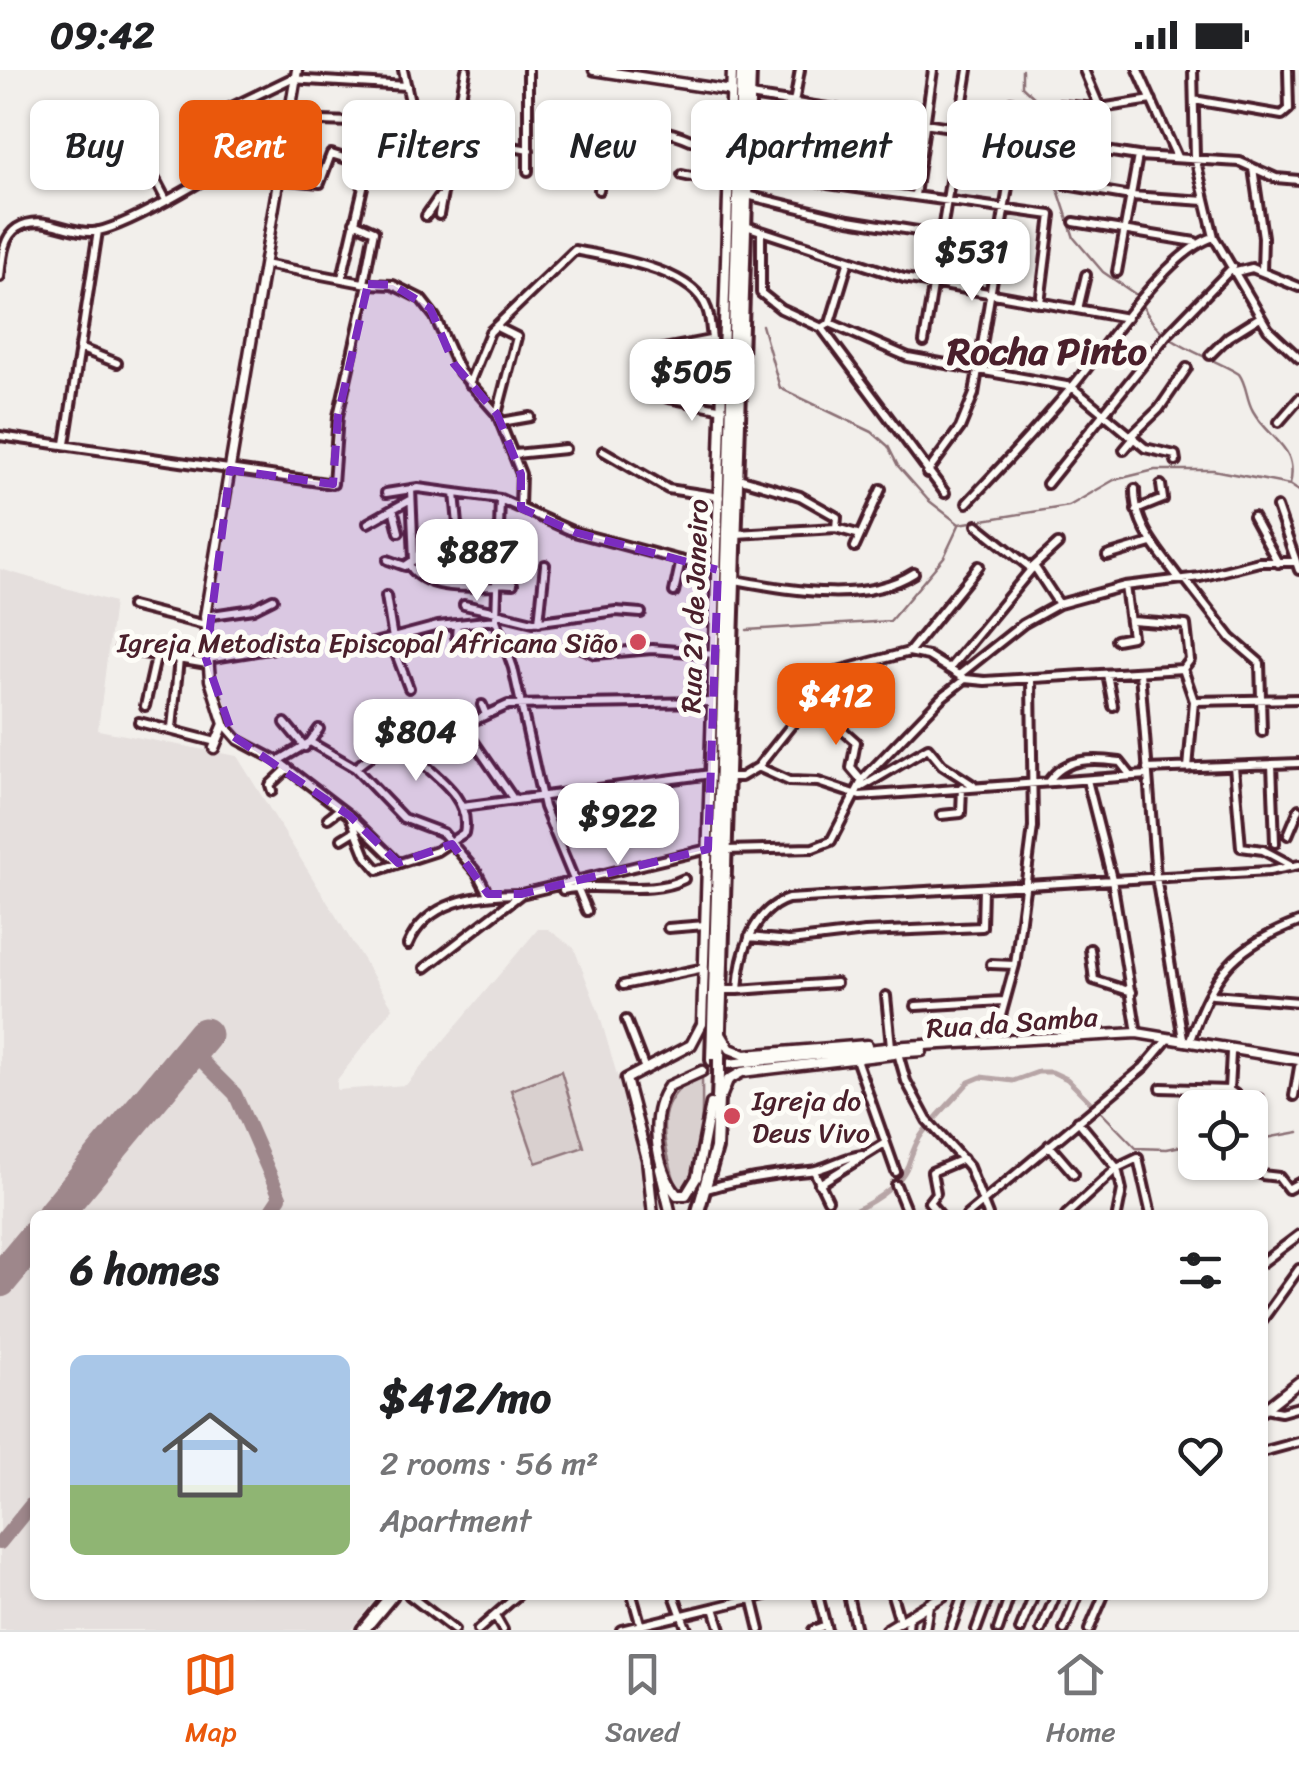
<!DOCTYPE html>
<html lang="en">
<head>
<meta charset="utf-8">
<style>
  body { margin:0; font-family:Sriracha,sans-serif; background:#f6f6f6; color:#202124; height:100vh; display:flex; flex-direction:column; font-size:38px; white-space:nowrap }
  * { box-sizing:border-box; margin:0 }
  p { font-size:32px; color:#757577 }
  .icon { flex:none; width:55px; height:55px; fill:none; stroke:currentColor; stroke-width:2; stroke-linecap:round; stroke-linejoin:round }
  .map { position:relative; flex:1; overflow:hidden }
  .drawer { position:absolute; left:30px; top:1140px; width:1238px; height:390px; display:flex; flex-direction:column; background:#fff; border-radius:15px; box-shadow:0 2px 8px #0004 }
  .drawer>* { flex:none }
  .hud { position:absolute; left:30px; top:30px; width:1240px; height:90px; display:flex; gap:20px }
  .controls { position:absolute; left:1178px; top:1020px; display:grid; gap:20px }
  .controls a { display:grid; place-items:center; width:90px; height:90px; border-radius:15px; background:#fff; box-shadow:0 2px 8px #0004; font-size:50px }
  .price { position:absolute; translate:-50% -85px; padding:0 22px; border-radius:20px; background:#fff; color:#222; font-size:32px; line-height:65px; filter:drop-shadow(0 2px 5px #0008) }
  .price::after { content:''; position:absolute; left:50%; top:60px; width:30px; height:22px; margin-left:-15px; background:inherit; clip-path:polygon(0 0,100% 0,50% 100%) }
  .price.active { background:#ea580c; color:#fff }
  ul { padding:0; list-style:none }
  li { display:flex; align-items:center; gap:30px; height:250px; padding:0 40px }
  li span { display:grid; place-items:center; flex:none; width:280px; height:200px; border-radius:15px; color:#555 }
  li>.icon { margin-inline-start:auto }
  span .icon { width:120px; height:120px; fill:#fffc; stroke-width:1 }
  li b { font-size:42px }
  h2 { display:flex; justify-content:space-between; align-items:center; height:120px; padding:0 40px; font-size:42px }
  .tag { padding:0 35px; border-radius:15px; background:#fff; box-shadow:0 2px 8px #0004; font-size:35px; line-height:90px }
  .tag.active { background:#ea580c; color:#fff }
  .status { display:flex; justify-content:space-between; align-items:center; height:70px; padding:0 50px; background:#fff; direction:ltr }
  .status svg { height:28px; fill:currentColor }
  .tabs { display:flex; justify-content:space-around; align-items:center; height:140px; border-top:2px solid #e0e0e0; background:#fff; font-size:28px; color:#757577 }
  .tabs a { display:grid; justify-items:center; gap:5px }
  .tabs .active { color:#ea580c }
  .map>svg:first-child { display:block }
  .built { fill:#e5dfdd }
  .green { fill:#d9d0cf; stroke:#92787d; stroke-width:2.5 }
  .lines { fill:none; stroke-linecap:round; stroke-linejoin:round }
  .stream { stroke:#8b6f75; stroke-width:2.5 }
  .canal { stroke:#b7a5a6; stroke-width:5 }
  .taxiway { stroke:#9e878b; stroke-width:14 }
  .runway { stroke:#9e878b; stroke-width:35 }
  .secondary-tunnel { stroke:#d0c5c5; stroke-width:8; stroke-dasharray:8 4; stroke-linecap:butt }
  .minor-casing { stroke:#4a1f2b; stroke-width:14 }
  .tertiary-casing { stroke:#4a1f2b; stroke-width:15 }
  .secondary-casing { stroke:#4a1f2b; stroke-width:15 }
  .primary-casing { stroke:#4a1f2b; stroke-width:18 }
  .minor { stroke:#fdfcf7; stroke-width:6 }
  .tertiary { stroke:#fdfcf7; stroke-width:8 }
  .secondary { stroke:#fdfcf7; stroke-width:8 }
  .primary { stroke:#fdfcf7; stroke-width:10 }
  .primary-bridge-casing { stroke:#4a1f2b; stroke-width:18; stroke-linecap:butt }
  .primary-bridge { stroke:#fdfcf7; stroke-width:10 }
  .marked { fill:#7b2cbf; fill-opacity:0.2; stroke:#7b2cbf; stroke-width:8; stroke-dasharray:20 12; stroke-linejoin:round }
  .poi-dot { fill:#d1495b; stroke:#fdfcf7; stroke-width:4 }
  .labels { text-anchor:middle; stroke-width:10; stroke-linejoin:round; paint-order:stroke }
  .street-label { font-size:28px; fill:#4a1f2b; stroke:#fdfcf7 }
  .poi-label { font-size:28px; fill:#4a1f2b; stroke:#fdfcf7; text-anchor:end }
  .district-label { font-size:38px; font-weight:bold; fill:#4a1f2b; stroke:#fdfcf7 }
</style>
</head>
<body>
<div class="status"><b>09:42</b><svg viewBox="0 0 49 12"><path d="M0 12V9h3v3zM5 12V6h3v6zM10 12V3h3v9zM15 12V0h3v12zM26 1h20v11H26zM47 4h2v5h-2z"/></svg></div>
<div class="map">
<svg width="1299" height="1560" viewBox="0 0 1299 1560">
  <rect width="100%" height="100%" fill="#f2efeb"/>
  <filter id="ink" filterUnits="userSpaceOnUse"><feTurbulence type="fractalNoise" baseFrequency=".01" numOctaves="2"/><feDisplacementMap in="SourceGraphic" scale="20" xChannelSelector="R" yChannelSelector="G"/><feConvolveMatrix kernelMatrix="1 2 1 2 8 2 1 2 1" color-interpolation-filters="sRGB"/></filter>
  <g filter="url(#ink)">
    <!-- built -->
    <path class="built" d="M0,499L114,532L98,660L237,686L393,938L337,1010V1020L406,1015L538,859H548L574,878L599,943L635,1067L644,1114V1145H35V1525H378L351,1560H0Z"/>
    <!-- green -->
    <path class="green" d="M561,1001L584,1077L536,1093L511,1020Z
      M702,1003C702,1031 705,1101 684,1121C674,1115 673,1105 670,1093C658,1052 661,1025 702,1003Z"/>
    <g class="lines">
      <!-- stream -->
      <path class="stream" d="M1022,0V16L1041,34L1046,83L1074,168L1103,202L1138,226
        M1142,233C1157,275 1205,283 1239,304C1247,315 1246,329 1253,341C1270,371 1299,376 1290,415
        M762,255L780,318L872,362L888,376L898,396L928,430L959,454L1069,436L1114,410L1155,400H1213L1290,415L1299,421
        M747,560L890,551L944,487L959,455
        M1096,1037L1136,1078L1167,1079L1195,1073
        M1250,1071L1299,1062"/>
      <!-- canal -->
      <path class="canal" d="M932,1052L969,1012L981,1007L1013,1011L1038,1002H1052L1067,1009L1093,1035
        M844,1145C866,1137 900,1117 908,1095C914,1078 917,1068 931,1053"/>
      <!-- taxiway -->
      <path class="taxiway" d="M191,980L235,1024L280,1127L268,1145
        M0,1473L35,1430"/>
      <!-- runway -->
      <path class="runway" d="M54,1145L204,965
        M0,1210L35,1168"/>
      <!-- secondary-tunnel -->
      <path class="secondary-tunnel" d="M701,997L723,995"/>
      <defs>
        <path id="minor" d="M403,0L415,54
          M1084,0L1100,38
          M1138,0L1177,87
          M1193,0L1195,87L1214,167L1268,259L1299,288
          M750,26L1138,86L1240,92L1276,108L1299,110
          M1194,30L1282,45L1289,39L1288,0
          M794,33L800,0
          M1058,35L1100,38L1152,30
          M288,50L452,55
          M452,66L529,80
          M1009,66L1011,32
          M788,67L838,83L920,92
          M748,93L828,114L1051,145L1040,233
          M1253,98L1263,167L1262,202
          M528,101V0
          M783,103L788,69L785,31
          M142,105L156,111L166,130
          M682,105L729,115
          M198,109L207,49L290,9L407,16
          M278,109L320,113L331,84L363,94L364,113L342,208
          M1066,115L1131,126L1205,131
          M599,120L603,95L591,88L593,62L598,58C654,55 684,60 730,93
          M747,125L849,150L942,165
          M915,125L933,0
          M439,145L466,0
          M426,146L439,127
          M354,152L374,161L364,213
          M1074,152L1195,172
          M746,156L904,208L1127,248
          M761,163V223L781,239L822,258L830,253L908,287L1072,317L1145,378L1175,385L1176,391
          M264,194L368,214L393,215L421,229L435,247L460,302L497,344L521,404L520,437
          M1117,202L1138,86
          M1236,202L1252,198L1299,217
          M0,207C2,190 2,168 17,158C42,142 67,164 93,162C130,159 247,83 286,61
          M1078,239L1086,205
          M830,253L849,190
          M497,257L517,267L497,344
          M822,258L945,423
          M924,272L968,0
          M79,278L117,293
          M658,280L710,270
          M1210,285L1228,267L1260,247
          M469,314L490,262L575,180C613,188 693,199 707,239C714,258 707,273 722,291
          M668,328L723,339
          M501,352L530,347
          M1279,352L1299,329
          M1132,365L1159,339L1187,298
          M0,366L333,414L338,346L368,214
          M65,374L98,161
          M1124,380L1134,368
          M603,381L668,419L720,427
          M515,384L565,379
          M927,403L960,358L974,324L1016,68
          M738,408L800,426L837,447L836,458L857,464
          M1047,414L1166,266L1233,197
          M1135,419C1134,455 1158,480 1178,507
          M386,423L418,418L500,429L574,462L717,500
          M455,423L459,465
          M500,429L496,550L513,598L544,737L587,841
          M967,433C1003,395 1039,357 1072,317C1105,278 1168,180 1214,167
          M1277,437L1299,500
          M1136,440L1163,429L1161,415
          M394,442L399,462
          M1253,447L1278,493
          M368,453L411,429
          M977,455L1032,499
          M736,464L836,458
          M472,474L497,473
          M855,477L881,419
          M1107,486L1151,473
          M388,490L405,496L414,490L411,419
          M410,496C427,521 468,517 496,516
          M1034,496L1059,534
          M1185,509L1231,568L1260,593L1262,662
          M735,510C791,520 864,535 914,503
          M496,513L513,514
          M674,522L681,490
          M386,526L395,581L409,618
          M464,535L496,542
          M131,536L205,555
          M496,543L533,552L616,541L641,543
          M205,546L253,539L273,529
          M1132,551L1186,555L1190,590L1183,599
          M539,552L545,495
          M456,567L457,555
          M1116,570L1132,567L1125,516
          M359,577L438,556L496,550
          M580,577L595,584L652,579L715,584
          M120,579L207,594
          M909,582L979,496
          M207,589L275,578
          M949,599L1034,496L1058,474
          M1140,602L1156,807L1183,969
          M1107,604L1113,636
          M959,605L1023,554L1059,534L1125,516L1200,507L1259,492H1293
          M810,631L856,672L851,698L862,711
          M482,635L486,645
          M145,636L157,583
          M139,652L216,672
          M285,653L305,677
          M224,654L238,670L278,691L310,672L355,698L403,748L443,763L477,803L488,824
          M463,656L514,730
          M172,658L179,589
          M310,672L319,659
          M278,691L350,746L398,793
          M1272,694L1275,773
          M1234,696L1241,777L1263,780L1289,794
          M758,697L789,711L818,712L860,726L1147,705
          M355,698L388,673L460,657L508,635L712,632
          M1188,698L1194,631
          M1147,699L1299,693
          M728,707H741L758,697L834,602L909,582L928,586L965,609L985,611L1183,599L1194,631L1299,629
          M1087,710L1112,809L1137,963
          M1048,712C1065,687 1093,688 1120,692L1131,706
          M862,717L928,678L942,695L973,715
          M272,721L270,715L287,699
          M462,737L711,704
          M941,745L961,743L962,717
          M350,746L366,786L378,800L437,781L464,763C473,722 422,699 400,672
          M328,748L340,739
          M1288,765L1299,739
          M342,769L355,761
          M726,780L813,778L831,771L863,709L941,628L965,609
          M563,820C603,811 648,827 684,809
          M668,858L705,855
          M749,867L790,871L865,862L982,857L983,818
          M408,875C426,831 477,824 520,824
          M1090,879L1094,910L1132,922
          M991,894L1015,895
          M425,898L521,824L708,779
          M623,915L704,898
          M722,920H738C740,886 751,841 788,829L1269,801L1299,795
          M738,920L836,913
          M1213,925L1299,932
          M886,926L891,976
          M916,936L1003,931
          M626,950L645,999
          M1190,970C1213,904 1233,877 1299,852
          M994,971L1015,895L1033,757L1031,610
          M898,983L906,1011L927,1050L969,1097L988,1145
          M856,989L896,1102
          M1161,1018L1229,1020L1244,1031L1259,1029
          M1229,1020L1231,983
          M1294,1026L1299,997
          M1078,1051L1117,1098L1122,1120L1117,1145
          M1049,1075L1074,1104
          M814,1101L828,1130
          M1262,1105L1279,1107L1288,1119L1299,1113
          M819,1114L885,1073
          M896,1115L908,1145
          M707,1119C740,1109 774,1104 809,1101C826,1100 842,1087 862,1085
          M940,1145L929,1132L936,1123L932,1102L963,1089
          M967,1145L1144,997L1166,971
          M1066,1145L1117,1098L1138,1088L1151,1145
          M1262,1193L1299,1165
          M1263,1249L1299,1199
          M1265,1339L1281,1342L1299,1337
          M1262,1382L1299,1372
          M409,1525L454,1560
          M632,1525L642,1560
          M674,1525L687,1560
          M818,1525L827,1560
          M848,1525L856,1560
          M892,1525L900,1552
          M752,1527L760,1560
          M714,1538L721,1560
          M495,1546L503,1560
          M478,1560L518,1525
          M621,1560L766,1525
          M813,1560L826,1555
          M908,1560L909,1546
          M925,1560L929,1535
          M950,1560L963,1525
          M976,1560L989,1525
          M998,1560L1010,1525
          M1020,1560L1034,1525
          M1041,1560L1056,1525
          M1064,1560L1078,1525
          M1089,1560L1104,1525"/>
        <path id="tertiary" d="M594,0L732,21
          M214,678L224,654L210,610L205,546L297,0
          M653,1145L647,1089L626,1009L691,975L702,954L732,0
          M1262,1341L1299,1312
          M886,1560L944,1525"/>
        <path id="secondary" d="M721,964L730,979L745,985L867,975
          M891,983L922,981
          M727,994L906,976L1137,963L1299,990
          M702,1001L669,1016C648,1045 655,1097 677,1125H686L697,1107L711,1034
          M722,1025L728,1010L742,1002L894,984
          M660,1099L671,1145"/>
        <path id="primary" d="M719,989L750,0
          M712,990L742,0
          M697,1145L716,1078L719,1004
          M363,1560L392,1525"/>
      </defs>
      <!-- minor casing -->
      <use href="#minor" class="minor-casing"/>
      <!-- tertiary casing -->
      <use href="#tertiary" class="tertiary-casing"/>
      <!-- secondary casing -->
      <use href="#secondary" class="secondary-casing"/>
      <!-- primary casing -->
      <use href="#primary" class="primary-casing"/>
      <!-- minor -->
      <use href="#minor" class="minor"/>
      <!-- tertiary -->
      <use href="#tertiary" class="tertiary"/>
      <!-- secondary -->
      <use href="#secondary" class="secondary"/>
      <!-- primary -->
      <use href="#primary" class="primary"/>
      <defs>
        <path id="primary-bridge" d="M719,989V1004"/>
      </defs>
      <!-- primary-bridge casing -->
      <use href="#primary-bridge" class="primary-bridge-casing"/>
      <!-- primary-bridge -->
      <use href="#primary-bridge" class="primary-bridge"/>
    </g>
  </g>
  <!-- marked area -->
  <path class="marked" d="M368,214L393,215L430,238L454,294L497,344L521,404V438L574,462L718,500L708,779L521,824H488L452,774L398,793L350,746L233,666L206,589L230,400L333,414L338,346Z"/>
  <!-- markers -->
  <g class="poi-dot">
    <circle cx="638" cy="572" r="10"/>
    <circle cx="732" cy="1046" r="10"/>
  </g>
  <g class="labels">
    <!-- street labels -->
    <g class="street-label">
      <text transform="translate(694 536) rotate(-88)" y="10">Rua 21 de Janeiro</text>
      <text transform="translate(1012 952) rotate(-4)" y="10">Rua da Samba</text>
    </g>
    <!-- poi labels -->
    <g class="poi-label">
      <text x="618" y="582">Igreja Metodista Episcopal Africana Sião</text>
      <text x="752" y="1040" text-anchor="start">Igreja do<tspan x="752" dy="32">Deus Vivo</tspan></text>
    </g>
    <!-- district labels -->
    <g class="district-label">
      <text x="1047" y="294">Rocha Pinto</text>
    </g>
  </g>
</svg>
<div class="controls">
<a><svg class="icon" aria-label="locate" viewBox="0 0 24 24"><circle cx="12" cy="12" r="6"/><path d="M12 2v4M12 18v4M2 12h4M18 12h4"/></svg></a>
</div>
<b class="price" style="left:972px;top:234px">$531</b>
<b class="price" style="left:692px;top:354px">$505</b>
<b class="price" style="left:477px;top:534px">$887</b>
<b class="price active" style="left:836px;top:678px">$412</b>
<b class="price" style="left:416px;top:714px">$804</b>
<b class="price" style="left:618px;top:798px">$922</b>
<div class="hud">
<a class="tag">Buy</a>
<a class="tag active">Rent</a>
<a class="tag">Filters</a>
<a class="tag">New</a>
<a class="tag">Apartment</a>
<a class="tag">House</a>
</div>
<section class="drawer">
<h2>6 homes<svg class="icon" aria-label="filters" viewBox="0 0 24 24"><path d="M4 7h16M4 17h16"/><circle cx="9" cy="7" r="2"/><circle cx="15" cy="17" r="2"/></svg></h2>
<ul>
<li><span style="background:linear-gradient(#a9c7e8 65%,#8fb573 0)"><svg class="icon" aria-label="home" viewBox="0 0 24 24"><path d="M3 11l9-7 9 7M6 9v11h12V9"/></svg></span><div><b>$412/mo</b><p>2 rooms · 56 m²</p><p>Apartment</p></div><svg class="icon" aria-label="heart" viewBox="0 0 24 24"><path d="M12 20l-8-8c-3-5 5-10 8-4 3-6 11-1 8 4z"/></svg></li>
</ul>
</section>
</div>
<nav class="tabs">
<a class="active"><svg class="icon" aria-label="map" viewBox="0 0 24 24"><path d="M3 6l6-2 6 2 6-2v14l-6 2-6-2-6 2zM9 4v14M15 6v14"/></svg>Map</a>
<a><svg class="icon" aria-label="saved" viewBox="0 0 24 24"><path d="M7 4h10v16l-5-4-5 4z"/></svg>Saved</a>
<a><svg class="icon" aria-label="home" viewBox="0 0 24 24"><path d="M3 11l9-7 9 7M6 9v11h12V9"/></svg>Home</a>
</nav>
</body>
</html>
